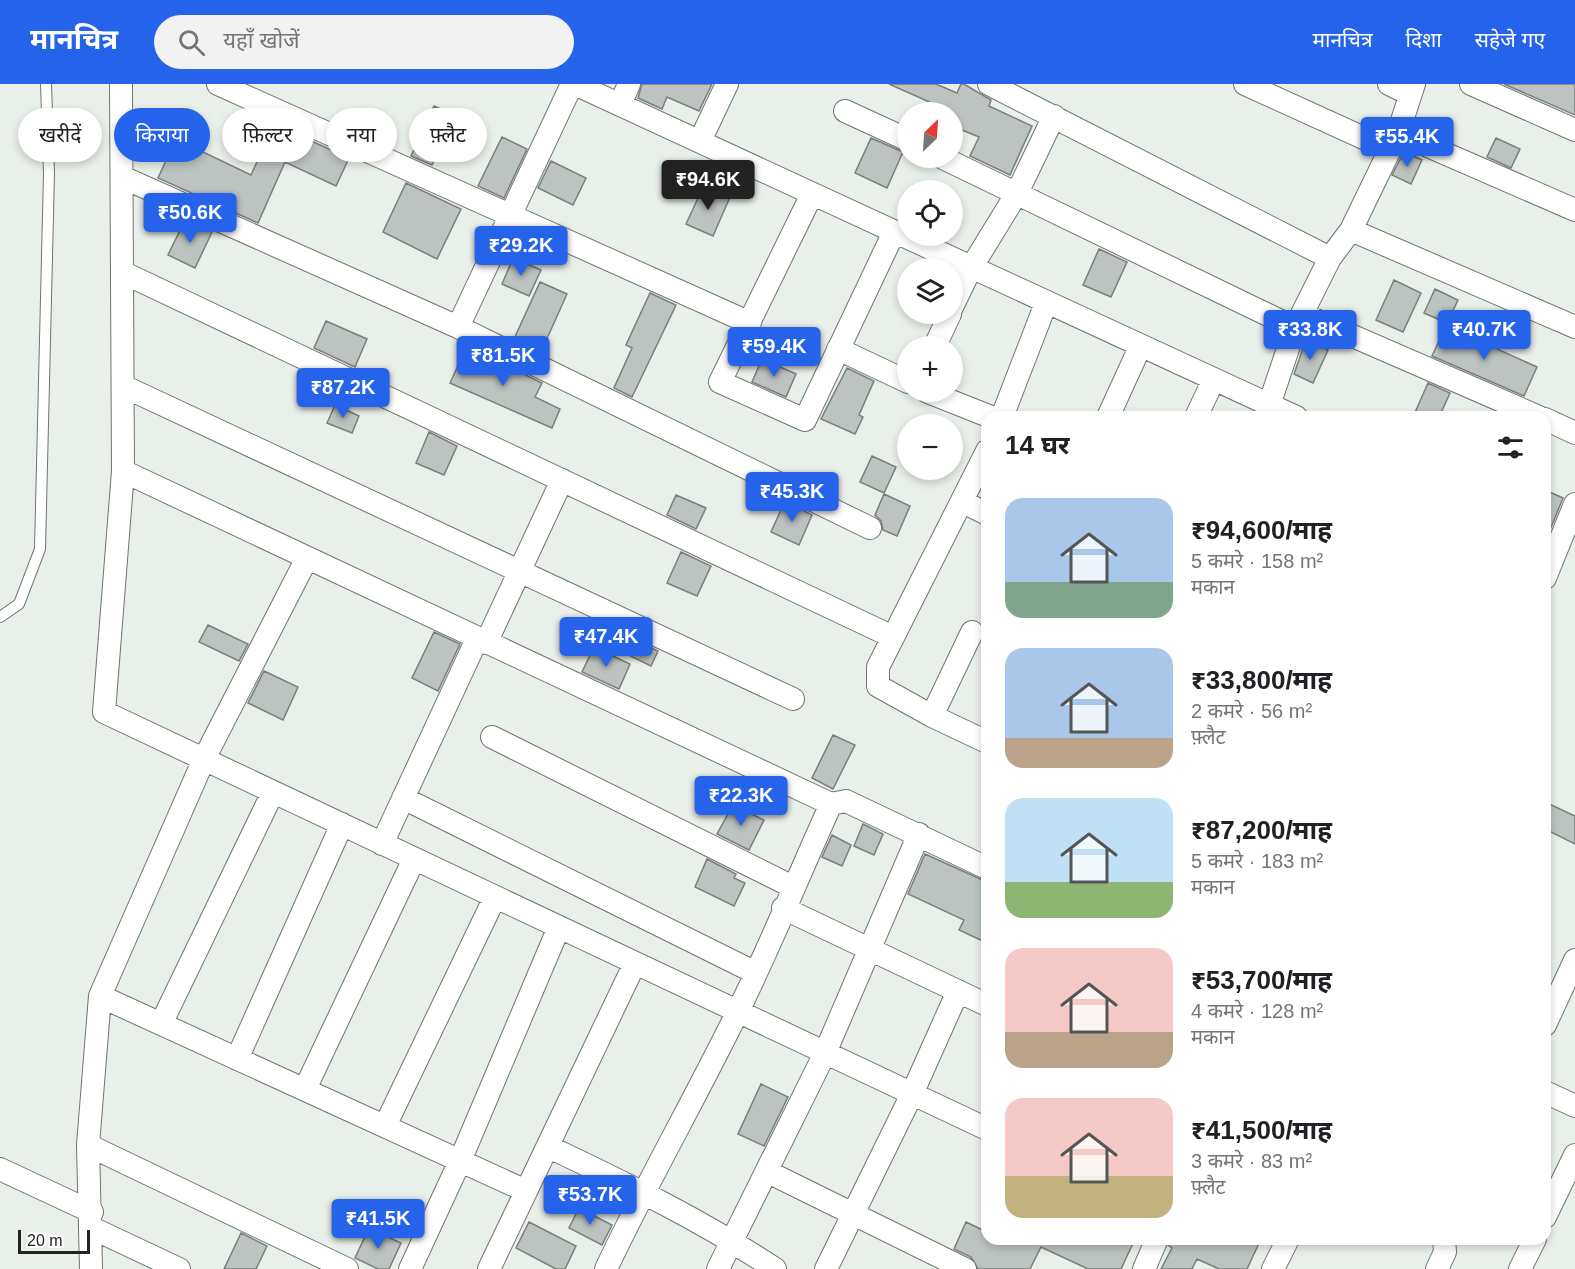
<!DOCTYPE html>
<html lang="hi">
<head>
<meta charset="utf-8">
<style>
  body { margin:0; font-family:Helvetica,"Noto Sans Devanagari",sans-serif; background:#f2f2f2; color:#202124; height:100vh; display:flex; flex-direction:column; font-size:22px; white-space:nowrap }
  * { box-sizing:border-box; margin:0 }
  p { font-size:20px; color:#757577 }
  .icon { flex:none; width:33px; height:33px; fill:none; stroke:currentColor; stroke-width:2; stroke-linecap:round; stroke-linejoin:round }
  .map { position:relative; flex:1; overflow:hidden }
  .sheet { position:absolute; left:981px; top:327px; width:570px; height:834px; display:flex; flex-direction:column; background:#fff; border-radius:18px; box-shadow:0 3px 9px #0003 }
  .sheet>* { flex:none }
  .hud { position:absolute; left:18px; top:24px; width:570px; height:54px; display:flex; gap:12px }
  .needle { width:39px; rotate:25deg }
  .fabs { position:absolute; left:897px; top:18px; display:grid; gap:12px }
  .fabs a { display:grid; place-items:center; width:66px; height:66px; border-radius:50%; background:#fff; box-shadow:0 3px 9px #0003; font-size:30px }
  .scale { position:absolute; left:18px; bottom:15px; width:72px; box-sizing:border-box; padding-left:6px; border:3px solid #222422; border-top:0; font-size:16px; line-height:21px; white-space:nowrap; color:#222422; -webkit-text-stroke:4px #fff; paint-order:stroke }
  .price { position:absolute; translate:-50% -51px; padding:0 14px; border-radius:6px; background:#2563eb; color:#fff; font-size:20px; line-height:39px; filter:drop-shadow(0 2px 3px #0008) }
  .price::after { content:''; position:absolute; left:50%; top:36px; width:18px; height:14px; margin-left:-9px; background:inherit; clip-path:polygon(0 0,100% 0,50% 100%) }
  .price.on { background:#222; color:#fff }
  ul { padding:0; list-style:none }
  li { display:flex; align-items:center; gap:18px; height:150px; padding:0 24px }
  li span { display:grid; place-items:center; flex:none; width:168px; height:120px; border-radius:18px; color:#555 }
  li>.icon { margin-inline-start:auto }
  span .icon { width:72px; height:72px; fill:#fffc; stroke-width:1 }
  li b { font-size:26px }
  h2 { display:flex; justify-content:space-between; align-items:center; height:72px; padding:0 24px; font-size:26px }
  .chip { padding:0 21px; border-radius:27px; background:#fff; box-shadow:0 3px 9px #0003; font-size:21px; line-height:54px }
  .chip.on { background:#2563eb; color:#fff }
  header { display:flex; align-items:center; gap:36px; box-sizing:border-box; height:84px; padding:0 30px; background:#2563eb; color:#fff }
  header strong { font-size:28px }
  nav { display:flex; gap:33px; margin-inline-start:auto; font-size:21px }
  .search { width:420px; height:54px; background:#f2f2f2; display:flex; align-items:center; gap:15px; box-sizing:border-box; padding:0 21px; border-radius:33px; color:#757577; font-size:22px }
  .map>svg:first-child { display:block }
  .building { fill:#bcc3c1; stroke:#787f7c; stroke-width:1.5 }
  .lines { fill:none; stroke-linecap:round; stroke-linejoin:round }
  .service-casing { stroke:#707570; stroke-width:12 }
  .minor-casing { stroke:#707570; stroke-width:24 }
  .service { stroke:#fff; stroke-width:10 }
  .minor { stroke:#fff; stroke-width:22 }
</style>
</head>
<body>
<header>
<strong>मानचित्र</strong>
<div class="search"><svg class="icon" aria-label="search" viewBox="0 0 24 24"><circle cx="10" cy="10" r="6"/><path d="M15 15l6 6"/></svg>यहाँ खोजें</div>
<nav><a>मानचित्र</a><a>दिशा</a><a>सहेजे गए</a></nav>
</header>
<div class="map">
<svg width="1575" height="1185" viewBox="0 0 1575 1185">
  <rect width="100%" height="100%" fill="#e9efe9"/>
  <!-- building -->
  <path class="building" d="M642,0H712L699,27L667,13L662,25L638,14Z
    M889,0H936L957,9L961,0H964L991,16L989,22L1032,42L1010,91L970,72L979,53L952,42V28Z
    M1504,0H1575V31Z
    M434,22L455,31L432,81L411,72Z
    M274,40L349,74L336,102L285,78L258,139L158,94L176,55L251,91Z
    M502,53L527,65L504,114L478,102Z
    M871,54L903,68L887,104L855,89Z
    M1496,54L1520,65L1511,84L1487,73Z
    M1404,68L1422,76L1411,100L1392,91Z
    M551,77L586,94L573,121L538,104Z
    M406,99L461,125L437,175L383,148Z
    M704,101L730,113L713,152L686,140Z
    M185,136L212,148L195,184L168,171Z
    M1099,165L1127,178L1111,213L1083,201Z
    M513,174L541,186L529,212L502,200Z
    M1394,196L1421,209L1403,248L1376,236Z
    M540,198L567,210L541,268L514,255Z
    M1435,205L1458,216L1447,239L1424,229Z
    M650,209L676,221L632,313L614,304L632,264L626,261Z
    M326,237L367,255L355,283L314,264Z
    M1446,242L1537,283L1524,312L1432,272Z
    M1306,256L1328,266L1313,299L1294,290Z
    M467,262L542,299L535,313L560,325L552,344L450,299Z
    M762,275L796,290L786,313L752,298Z
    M847,284L874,297L859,331L863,333L855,350L821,335Z
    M1428,299L1450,309L1439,333H1413Z
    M335,321L359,332L352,349L327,339Z
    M429,348L457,362L444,391L416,379Z
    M872,372L896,383L884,409L860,398Z
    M1545,406L1563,414L1545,458Z
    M884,410L910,422L897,452L883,446L881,437L875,431Z
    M676,411L706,424L696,445L667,431Z
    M785,417L812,431L799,461L771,448Z
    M681,468L711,482L697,512L667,499Z
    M208,541L248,560L239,577L199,558Z
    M434,548L460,560L438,607L412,594Z
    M625,551L658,567L651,582L618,566Z
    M594,563L630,580L619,605L582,588Z
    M264,587L298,603L283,636L248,619Z
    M833,651L855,661L833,705L812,694Z
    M1545,718L1575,732V760L1545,745Z
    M733,721L764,736L749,766L717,750Z
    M863,740L883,750L874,771L854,762Z
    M832,751L851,761L842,782L822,773Z
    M925,770L987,798V859L959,846L964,836L908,810Z
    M707,775L736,790L734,794L745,799L734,822L695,803Z
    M761,1000L788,1013L764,1062L738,1050Z
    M579,1124L612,1141L602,1161L569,1144Z
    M529,1138L576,1162L565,1185H556L516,1164Z
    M966,1138L987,1148V1155H1001L1012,1160L1015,1155H1135L1121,1185H1088L1041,1163L1030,1185H978L971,1173L954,1165Z
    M369,1144L401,1159L389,1185H378L355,1174Z
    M241,1149L267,1162L256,1185H224Z
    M1170,1155H1261L1247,1185H1219L1197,1175L1192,1185H1161L1172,1164L1169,1162Z"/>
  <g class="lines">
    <defs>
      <path id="service" d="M0,533L19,520L40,465L49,89L46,0"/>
      <path id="minor" d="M121,0L123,387L104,628L987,1045
        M218,0L750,239
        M575,0L1296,333
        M989,0L1330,174
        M1245,0L1390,66
        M1389,0L1409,10
        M1414,0L1398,49L1575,126
        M1471,0L1575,46
        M620,21L629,0
        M845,27L908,56
        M700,57L727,0
        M943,74L1295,244
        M122,93L458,243L870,444
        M812,110L720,298L805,336L894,148
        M1351,146L1575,243
        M122,188L893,553
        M952,223L971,184L1017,109L1054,32
        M1302,230L1539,333
        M458,243L572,0
        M935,262L950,230
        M838,265L908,298
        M123,302L793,615
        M928,308L991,333
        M1002,333L1046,219
        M1108,333L1140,263
        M1196,333L1213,297
        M1265,333L1295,244L1330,174L1351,146L1398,49
        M1545,335L1575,349
        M987,367L878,583V602L932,632L987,658
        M123,387L831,720
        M963,418L987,430
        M1545,494L1575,420
        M486,559L562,396
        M932,632L972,548
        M492,653L793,803
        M403,714L756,889
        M382,760L477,555
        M783,824L987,921
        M100,912L526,1107
        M161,940L273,708
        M1545,941L1575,876
        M237,975L342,740
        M305,1005L414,775
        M1545,1008L1575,1022
        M385,1042L495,813
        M88,1061L347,1185
        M549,1063C627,1100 703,1137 775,1185
        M0,1085L92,1128
        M768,1088L965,1185
        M1545,1133L1575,1071
        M92,1144L179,1185
        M91,1185L88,1061L100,912L204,675L307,474
        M410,1185L460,1077L559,843
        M489,1185L635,879
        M606,1185C647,1098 695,1015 737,929C771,861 799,790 831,720L846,717L987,784
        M718,1185L825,969L919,750
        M826,1185L912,1010L958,907
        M1144,1185L1157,1155
        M1273,1185L1288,1155
        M1437,1185L1445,1168L1444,1155
        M1520,1185L1535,1155"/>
    </defs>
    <!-- service casing -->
    <use href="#service" class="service-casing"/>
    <!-- minor casing -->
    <use href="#minor" class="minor-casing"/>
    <!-- service -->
    <use href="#service" class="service"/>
    <!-- minor -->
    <use href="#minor" class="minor"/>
  </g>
</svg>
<div class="fabs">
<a><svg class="needle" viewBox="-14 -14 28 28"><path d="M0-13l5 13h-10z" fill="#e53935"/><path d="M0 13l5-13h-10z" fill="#757577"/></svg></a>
<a><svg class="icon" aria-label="locate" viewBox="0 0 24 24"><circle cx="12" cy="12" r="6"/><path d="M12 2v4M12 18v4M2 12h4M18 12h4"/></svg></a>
<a><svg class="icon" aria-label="layers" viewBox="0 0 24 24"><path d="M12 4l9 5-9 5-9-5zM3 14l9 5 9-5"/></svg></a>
<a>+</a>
<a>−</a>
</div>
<div class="scale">20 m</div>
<b class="price" style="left:1407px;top:84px">₹55.4K</b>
<b class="price on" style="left:708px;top:127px">₹94.6K</b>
<b class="price" style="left:190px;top:160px">₹50.6K</b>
<b class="price" style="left:521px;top:193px">₹29.2K</b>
<b class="price" style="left:1310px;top:277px">₹33.8K</b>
<b class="price" style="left:1484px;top:277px">₹40.7K</b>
<b class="price" style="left:774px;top:294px">₹59.4K</b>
<b class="price" style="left:503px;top:303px">₹81.5K</b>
<b class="price" style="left:343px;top:335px">₹87.2K</b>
<b class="price" style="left:792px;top:439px">₹45.3K</b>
<b class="price" style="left:606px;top:584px">₹47.4K</b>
<b class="price" style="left:741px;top:743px">₹22.3K</b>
<b class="price" style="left:590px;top:1142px">₹53.7K</b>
<b class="price" style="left:378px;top:1166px">₹41.5K</b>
<div class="hud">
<a class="chip">खरीदें</a>
<a class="chip on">किराया</a>
<a class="chip">फ़िल्टर</a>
<a class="chip">नया</a>
<a class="chip">फ़्लैट</a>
</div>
<section class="sheet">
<h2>14 घर<svg class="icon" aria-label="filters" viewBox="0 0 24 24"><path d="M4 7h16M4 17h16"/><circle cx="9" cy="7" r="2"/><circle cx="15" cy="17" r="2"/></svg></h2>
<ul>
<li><span style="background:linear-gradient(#a9c7e8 70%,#7fa58c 0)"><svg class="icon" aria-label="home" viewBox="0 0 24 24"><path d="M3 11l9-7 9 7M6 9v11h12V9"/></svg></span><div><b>₹94,600/माह</b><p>5 कमरे · 158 m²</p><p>मकान</p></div></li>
<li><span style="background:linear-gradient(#a9c7e8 75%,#b9a48a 0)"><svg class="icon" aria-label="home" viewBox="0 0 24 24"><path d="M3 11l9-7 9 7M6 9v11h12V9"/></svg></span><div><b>₹33,800/माह</b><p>2 कमरे · 56 m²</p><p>फ़्लैट</p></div></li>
<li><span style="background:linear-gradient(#bfe0f5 70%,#8fb573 0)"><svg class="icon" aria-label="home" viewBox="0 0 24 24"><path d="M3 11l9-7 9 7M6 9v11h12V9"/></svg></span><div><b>₹87,200/माह</b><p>5 कमरे · 183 m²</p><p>मकान</p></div></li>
<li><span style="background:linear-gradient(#f6c9c9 70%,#b9a48a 0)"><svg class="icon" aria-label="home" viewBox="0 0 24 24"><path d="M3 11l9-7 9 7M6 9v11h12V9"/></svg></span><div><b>₹53,700/माह</b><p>4 कमरे · 128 m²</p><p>मकान</p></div></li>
<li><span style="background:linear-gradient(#f6c9c9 65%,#c2b280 0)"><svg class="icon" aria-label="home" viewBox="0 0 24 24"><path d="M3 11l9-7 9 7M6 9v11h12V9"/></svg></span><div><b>₹41,500/माह</b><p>3 कमरे · 83 m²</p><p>फ़्लैट</p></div></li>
</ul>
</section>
</div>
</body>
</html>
